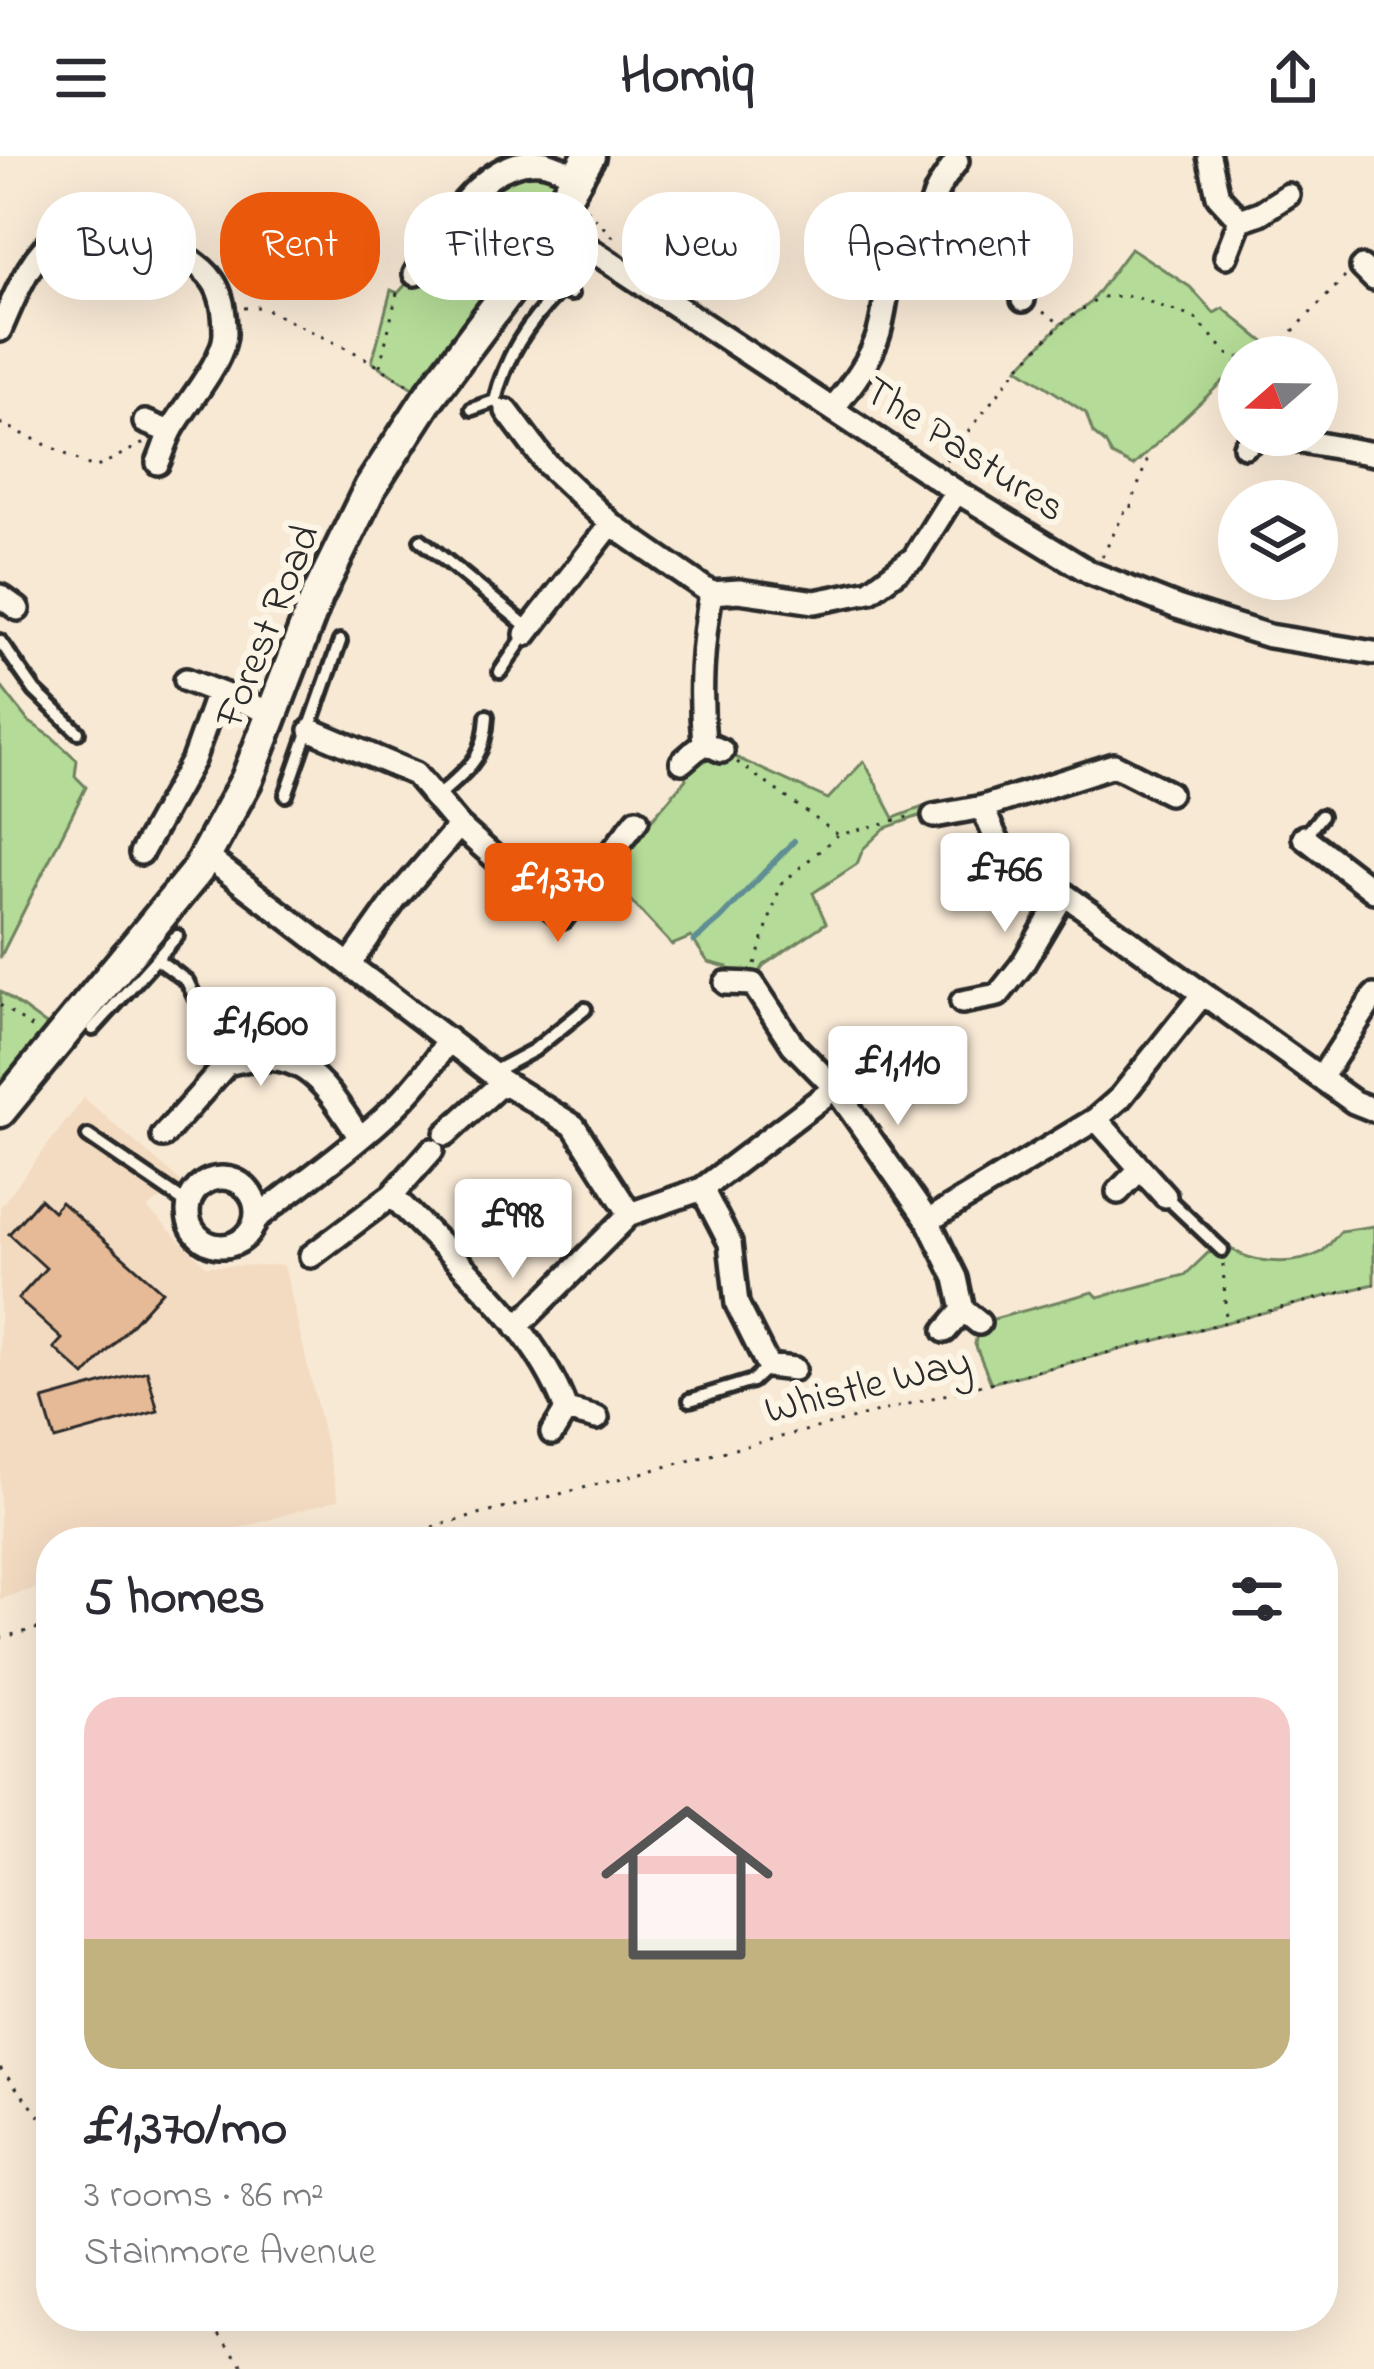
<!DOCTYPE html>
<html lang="en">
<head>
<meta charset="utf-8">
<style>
  body { margin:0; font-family:"Indie Flower",sans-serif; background:#f2f2f3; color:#2b2b33; height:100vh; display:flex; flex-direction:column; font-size:45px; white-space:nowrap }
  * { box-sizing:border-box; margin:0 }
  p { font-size:39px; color:#7c7c81 }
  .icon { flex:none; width:66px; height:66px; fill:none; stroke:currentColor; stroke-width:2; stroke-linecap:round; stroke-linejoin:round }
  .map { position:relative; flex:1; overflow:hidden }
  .drawer { position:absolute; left:36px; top:1371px; width:1302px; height:804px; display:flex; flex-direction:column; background:#fff; border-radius:48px; box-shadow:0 12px 48px #0002 }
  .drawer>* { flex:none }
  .hud { position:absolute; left:36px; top:36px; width:1302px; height:108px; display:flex; gap:24px }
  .needle { width:78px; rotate:250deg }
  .fabs { position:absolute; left:1218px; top:180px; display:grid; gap:24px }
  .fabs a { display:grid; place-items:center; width:120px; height:120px; border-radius:50%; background:#fff; box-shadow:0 12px 48px #0002; font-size:60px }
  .price { position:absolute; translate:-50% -102px; padding:0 27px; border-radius:12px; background:#fff; color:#222; font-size:39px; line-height:78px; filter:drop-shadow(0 3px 6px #0008) }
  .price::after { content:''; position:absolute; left:50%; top:72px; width:36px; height:27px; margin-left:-18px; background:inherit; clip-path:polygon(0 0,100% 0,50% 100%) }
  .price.current { background:#ea580c; color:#fff }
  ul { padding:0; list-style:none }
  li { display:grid; align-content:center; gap:24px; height:636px; padding:0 48px }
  li span { display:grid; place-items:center; height:372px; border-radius:36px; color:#555 }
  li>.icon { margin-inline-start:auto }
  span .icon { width:216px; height:216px; fill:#fffc; stroke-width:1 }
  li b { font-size:51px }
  h2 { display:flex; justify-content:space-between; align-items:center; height:144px; padding:0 48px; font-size:51px }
  .pill { padding:0 42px; border-radius:48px; background:#fff; box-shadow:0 12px 48px #0002; font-size:42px; line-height:108px }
  .pill.current { background:#ea580c; color:#fff }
  header { display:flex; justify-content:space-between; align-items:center; height:156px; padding:0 48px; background:#fff; font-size:54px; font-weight:700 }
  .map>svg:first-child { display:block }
  .built { fill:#f3dbc2 }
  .green { fill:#b4db97; stroke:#708361; stroke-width:3 }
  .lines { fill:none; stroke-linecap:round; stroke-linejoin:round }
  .stream { stroke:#5e8e94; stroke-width:6 }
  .building { fill:#e6ba96; stroke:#2b2b2b; stroke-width:3 }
  .lane-casing { stroke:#2b2b2b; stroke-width:20 }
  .street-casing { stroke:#2b2b2b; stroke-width:30 }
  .secondary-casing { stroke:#2b2b2b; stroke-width:39 }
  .path { stroke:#2b2b2b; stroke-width:3; stroke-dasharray:3 9; stroke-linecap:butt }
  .lane { stroke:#fcf5e5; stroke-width:10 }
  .street { stroke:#fcf5e5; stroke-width:21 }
  .secondary { stroke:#fcf5e5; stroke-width:30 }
  .labels { text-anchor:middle; stroke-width:12; stroke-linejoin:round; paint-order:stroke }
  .street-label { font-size:42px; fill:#2b2b2b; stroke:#fcf5e5 }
</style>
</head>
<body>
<header><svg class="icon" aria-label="menu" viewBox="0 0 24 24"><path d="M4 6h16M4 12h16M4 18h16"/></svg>Homiq<svg class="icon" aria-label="share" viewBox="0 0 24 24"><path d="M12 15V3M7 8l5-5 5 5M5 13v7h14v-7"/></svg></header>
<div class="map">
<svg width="1374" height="2213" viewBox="0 0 1374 2213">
  <rect width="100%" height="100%" fill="#f8e9d5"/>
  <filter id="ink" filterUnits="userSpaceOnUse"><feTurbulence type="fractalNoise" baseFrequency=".00833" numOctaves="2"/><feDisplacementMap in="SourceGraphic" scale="24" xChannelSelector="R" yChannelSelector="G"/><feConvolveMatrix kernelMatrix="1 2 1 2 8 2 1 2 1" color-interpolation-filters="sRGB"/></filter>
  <g filter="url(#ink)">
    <!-- built -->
    <path class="built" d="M84,942L184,1028L147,1052L206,1110L284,1109L339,1343L193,1386H51V1428L0,1443V1051Z"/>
    <!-- green -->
    <path class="green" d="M514,9L577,20L428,242L372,206L391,134L398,137L416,117L453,56Z
      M1131,92L1190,131L1214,157L1223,152L1274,194L1268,201H1239V239L1223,225L1133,310L1112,299L1105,287L1093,277L1086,257L1018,212L1061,168L1089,148Z
      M0,529L28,565L52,581L77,604L75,620L86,631L0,802Z
      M704,587L828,643L864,605L894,662L923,651L925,658L885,672L863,693L857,708L813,737L826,767L764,809L753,828L726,827L727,811L708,806L691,781L672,789L601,713L637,664L648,668L686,623L682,606Z
      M0,835L60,879L0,955Z
      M1374,1070V1128L991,1227L975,1188L979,1167L1093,1136L1098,1141L1185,1119L1208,1097L1232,1093C1253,1108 1295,1110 1320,1097C1327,1093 1335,1081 1341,1075Z"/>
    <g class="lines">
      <!-- stream -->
      <path class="stream" d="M694,785L720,763L794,685"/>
    </g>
    <!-- building -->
    <path class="building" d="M40,1043L53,1055L61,1046L162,1135L85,1220L54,1192L62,1183L18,1143L46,1112L9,1078Z
      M147,1215L158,1255L55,1284L43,1244Z"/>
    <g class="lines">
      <defs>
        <path id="lane" d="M495,245C505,201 527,168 559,135L571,138
          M472,253L495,245L500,249
          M421,384L530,473
          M0,485L35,535L78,576
          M500,516L526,478
          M286,639L340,485
          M437,641C468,612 485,604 487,560
          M1304,681L1321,660
          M158,804L187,825L227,908
          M93,873L177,780
          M491,917L534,894L585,853
          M88,980L189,1049
          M1165,1040L1222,1094
          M690,1244L752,1225L768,1210"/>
        <path id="street" d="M1209,0L1218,40L1240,64
          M1240,64L1260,57L1288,39
          M552,68L956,335L1091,417L1177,451L1269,480L1374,497
          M930,82L1026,108L1023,144
          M1226,100L1240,64
          M1362,111L1374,123
          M415,118C441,76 482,1 540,6C552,7 566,15 577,20
          M0,174C15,140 31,95 65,75C99,55 192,93 213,125C223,139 225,161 225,178C224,205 186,248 172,273C166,284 163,296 158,307
          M834,251C851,230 871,204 879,177C892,127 880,114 930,82C926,48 937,31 957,5
          M507,255L546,307L611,368L711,437L739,435L815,446L870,435L914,402L956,335
          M145,266L170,276
          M1268,279L1374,298
          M1245,290L1261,279
          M711,437C702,489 699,534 704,587L722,595
          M0,440L18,453
          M526,478L611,368
          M186,524L275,558
          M311,574L415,618L459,670L395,744L349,809
          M682,606L704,587
          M1169,637L1114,609L983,651C1002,702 1013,716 1064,738L1354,946L1374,954
          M934,660L983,651
          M459,670L562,761L637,664
          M1304,681L1374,735
          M141,697L193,604L217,537
          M206,700L503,926L574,970L630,1058
          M726,827L753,828
          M753,828L793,889L835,932L928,1065L956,1122L963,1154L979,1167
          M962,846L998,839L1022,809L1064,738
          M1321,922L1374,840
          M1096,963L1165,1040
          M446,978L503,926
          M163,980L227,908C303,887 323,926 359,980
          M188 1056a34 34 0 1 1 68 0a34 34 0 1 1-68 0Z
          M702,1033L730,1087L737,1148L768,1210L794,1213
          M1118,1036L1140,1013
          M392,1039C453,1104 536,1169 566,1254
          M256,1063C322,1010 406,959 448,883
          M928,1065L1096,963L1120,942L1202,839
          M311,1100L392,1039L432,994
          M517,1171L630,1058L702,1033L835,932
          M945,1175L963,1154
          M566,1254L597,1262
          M552,1277L566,1254"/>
        <path id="secondary" d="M0,955L197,715L247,623L317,441L370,332L428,242L518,122L589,0"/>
      </defs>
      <!-- lane casing -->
      <use href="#lane" class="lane-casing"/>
      <!-- street casing -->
      <use href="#street" class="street-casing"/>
      <!-- secondary casing -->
      <use href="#secondary" class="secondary-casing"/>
      <!-- path -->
      <path class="path" d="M586,53L617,85
        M449,109L484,128
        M244,152L261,151L360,199L407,228
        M1043,156L1060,167
        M1268,201L1346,120
        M380,210L397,137L402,133
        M0,267L95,312L144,287
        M946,304L1018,212L1061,168L1101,141L1133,140L1195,162L1239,210
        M1102,401L1125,355L1129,356L1149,298
        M737,606L837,678
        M755,808L781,728L838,679L912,660
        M0,849L33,872
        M1223,1108L1226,1164
        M374,1386L1374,1128
        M0,1482L51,1469
        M0,1912L51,1974
        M203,2160L246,2213"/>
      <!-- lane -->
      <use href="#lane" class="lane"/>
      <!-- street -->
      <use href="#street" class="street"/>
      <!-- secondary -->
      <use href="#secondary" class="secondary"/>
    </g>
  </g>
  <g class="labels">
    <!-- street labels -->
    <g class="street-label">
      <text transform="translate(966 291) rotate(33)" y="15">The Pastures</text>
      <text transform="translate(265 469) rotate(-68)" y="15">Forest Road</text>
      <text transform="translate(867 1227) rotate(-14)" y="15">Whistle Way</text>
    </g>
  </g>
</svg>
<div class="fabs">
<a><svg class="needle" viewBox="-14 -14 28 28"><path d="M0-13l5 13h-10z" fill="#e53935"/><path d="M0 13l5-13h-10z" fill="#7c7c81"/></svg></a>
<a><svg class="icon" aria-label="layers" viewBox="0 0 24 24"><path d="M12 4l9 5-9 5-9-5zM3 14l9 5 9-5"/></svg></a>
</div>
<b class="price" style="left:1005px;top:779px">£766</b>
<b class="price current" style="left:558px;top:789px">£1,370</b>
<b class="price" style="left:261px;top:933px">£1,600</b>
<b class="price" style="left:898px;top:972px">£1,110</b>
<b class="price" style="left:513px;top:1125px">£998</b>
<div class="hud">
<a class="pill">Buy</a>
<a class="pill current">Rent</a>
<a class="pill">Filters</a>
<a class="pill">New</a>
<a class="pill">Apartment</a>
</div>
<section class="drawer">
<h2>5 homes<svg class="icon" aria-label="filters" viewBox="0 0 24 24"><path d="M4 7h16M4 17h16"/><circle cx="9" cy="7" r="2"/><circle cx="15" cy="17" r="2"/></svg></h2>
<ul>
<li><span style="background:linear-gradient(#f6c9c9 65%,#c2b280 0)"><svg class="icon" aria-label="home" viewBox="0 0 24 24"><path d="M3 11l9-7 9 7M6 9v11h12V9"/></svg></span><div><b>£1,370/mo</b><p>3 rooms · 86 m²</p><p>Stainmore Avenue</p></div></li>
</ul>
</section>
</div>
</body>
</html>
